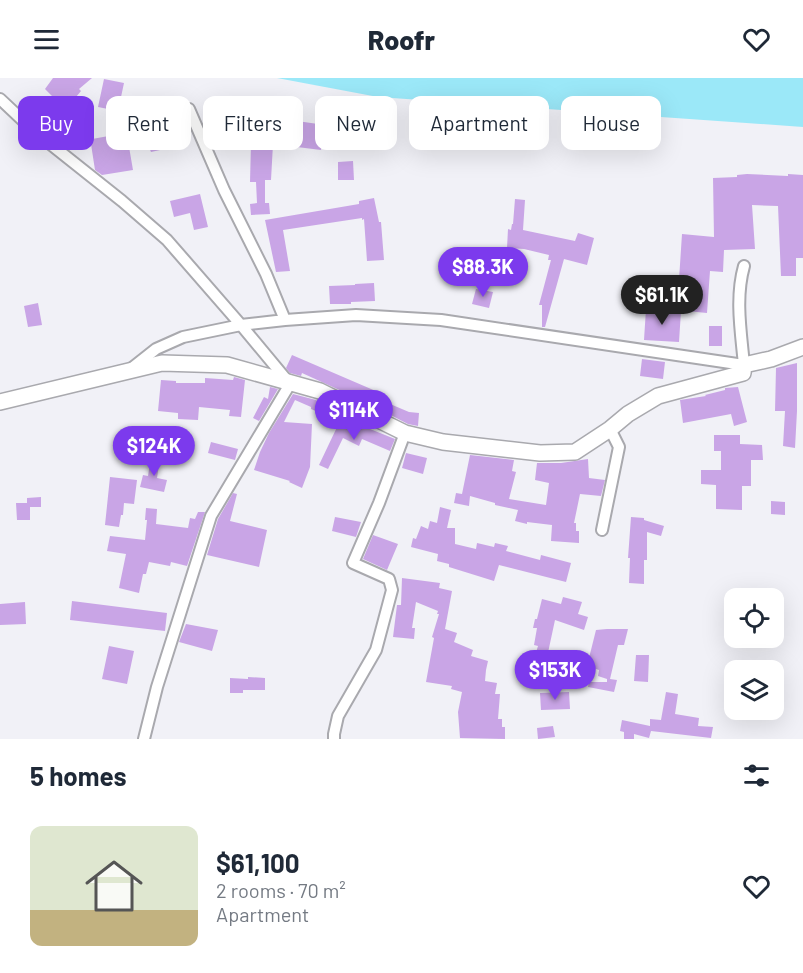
<!DOCTYPE html>
<html lang="en">
<head>
<meta charset="utf-8">
<style>
  body { margin:0; font-family:Barlow,sans-serif; background:#f2f2f3; color:#1f2937; height:100vh; display:flex; flex-direction:column; font-size:22px; white-space:nowrap }
  * { box-sizing:border-box; margin:0 }
  p { font-size:20px; color:#747a83 }
  .icon { flex:none; width:33px; height:33px; fill:none; stroke:currentColor; stroke-width:2; stroke-linecap:round; stroke-linejoin:round }
  .map { position:relative; height:661px; overflow:hidden }
  .details { display:flex; flex-direction:column; background:#fff; flex:1 }
  .details>* { flex:none }
  .banner { position:absolute; left:18px; top:18px; width:768px; height:54px; display:flex; gap:12px }
  .controls { position:absolute; left:724px; top:510px; display:grid; gap:12px }
  .controls a { display:grid; place-items:center; width:60px; height:60px; border-radius:12px; background:#fff; box-shadow:0 6px 24px #0002; font-size:30px }
  .price { position:absolute; translate:-50% -51px; padding:0 14px; border-radius:21px; background:#7c3aed; color:#fff; font-size:20px; line-height:39px; filter:drop-shadow(0 2px 3px #0008) }
  .price::after { content:''; position:absolute; left:50%; top:36px; width:18px; height:14px; margin-left:-9px; background:inherit; clip-path:polygon(0 0,100% 0,50% 100%) }
  .price.active { background:#222; color:#fff }
  ul { padding:0; list-style:none }
  li { display:flex; align-items:center; gap:18px; height:150px; padding:0 30px }
  li span { display:grid; place-items:center; flex:none; width:168px; height:120px; border-radius:12px; color:#555 }
  li>.icon { margin-inline-start:auto }
  span .icon { width:72px; height:72px; fill:#fffc; stroke-width:1 }
  li b { font-size:26px }
  h2 { display:flex; justify-content:space-between; align-items:center; height:72px; padding:0 30px; font-size:26px }
  .tag { padding:0 21px; border-radius:12px; background:#fff; box-shadow:0 6px 24px #0002; font-size:21px; line-height:54px }
  .tag.active { background:#7c3aed; color:#fff }
  header { display:flex; justify-content:space-between; align-items:center; height:78px; padding:0 30px; background:#fff; font-size:27px; font-weight:800 }
  .map>svg:first-child { display:block }
  .water { fill:#9be8f8 }
  .building { fill:#c9a5e6 }
  .lines { fill:none; stroke-linecap:round; stroke-linejoin:round }
  .street-casing { stroke:#a9a9ae; stroke-width:14 }
  .secondary-casing { stroke:#a9a9ae; stroke-width:18 }
  .street { stroke:#fff; stroke-width:10 }
  .secondary { stroke:#fff; stroke-width:15 }
</style>
</head>
<body>
<header><svg class="icon" aria-label="menu" viewBox="0 0 24 24"><path d="M4 6h16M4 12h16M4 18h16"/></svg>Roofr<svg class="icon" aria-label="heart" viewBox="0 0 24 24"><path d="M12 20l-8-8c-3-5 5-10 8-4 3-6 11-1 8 4z"/></svg></header>
<div class="map">
<svg width="803" height="661" viewBox="0 0 803 661">
  <rect width="100%" height="100%" fill="#f1f1f7"/>
  <!-- water -->
  <path class="water" d="M277,0H803V49L378,19Z"/>
  <!-- building -->
  <path class="building" d="M53,0H92L79,11L81,13L76,19L88,49V53L76,57L65,29L51,44L37,37L55,21L45,11Z
    M104,1L124,5L118,33L98,29Z
    M180,37L186,54L157,63L160,72L151,74L145,59L128,63L133,92L102,97L95,92L91,66L92,61L142,52L163,46L162,42Z
    M270,42H290L332,48V43H341L340,61L322,60L321,72L273,66L271,102H265V125H269L270,136L251,137L250,126L257,125L256,104H250L251,65L273,66L266,65Z
    M353,83L354,102H338V84Z
    M747,96L788,98V96L803,97V180H796V198H781L778,128L752,127L755,171L724,172L723,194L710,193L707,235L677,232L682,156L714,159L713,100L737,99V97Z
    M200,116L208,149L194,152L190,135L174,139L170,123Z
    M374,120L379,144H381L384,182L367,183L364,141L362,142V140L283,152L290,193L276,194L265,142L359,126V123Z
    M515,121L525,122L523,152L575,163L578,155L594,160L587,187L564,181L545,249H542V227H539L551,182H548L549,177L524,171L507,170L508,151L511,152L512,146H513Z
    M374,205L375,223L351,224V226H330L329,208L355,207V206Z
    M476,211L493,214L489,230L472,226Z
    M38,225L42,247L28,249L24,228Z
    M646,231L681,233L679,264L644,262Z
    M709,248H722V268H709Z
    M292,277L385,317L379,330L302,295L301,298L290,295L286,290Z
    M642,281L665,284L663,301L640,298Z
    M797,285V333L795,370L783,368L785,333H775L776,290Z
    M234,299L245,302L241,339L229,338L230,332L199,329L198,342L178,341V335L158,333L161,302L176,303V305H205V300L233,302Z
    M270,309L278,311L259,343L253,340L264,319L268,321Z
    M738,309L747,344L734,348L731,336L683,345L680,322L706,318L705,317L725,312V310Z
    M293,316L316,322L364,346L348,345L347,346L311,331V329L295,322L284,344L312,346L310,389L302,410L289,404L290,403L254,392L260,374L269,355Z
    M383,323L409,334L419,335L418,348L408,346L379,331Z
    M338,347L365,349L395,361L390,373L362,361L359,368L343,360L328,391L319,387Z
    M714,357H740V366L762,367L763,382H751V408H742V432L716,431V407L701,406V392H721V373H714Z
    M211,364L238,371L235,382L208,375Z
    M406,375L427,380L423,396L402,390Z
    M470,377L514,382L512,393L516,394L509,421L546,427L549,405L535,402L537,385H561L588,381L589,400L605,402L601,418L580,416L574,445H576V453H579V465L551,463L552,447L527,444V446L515,443L518,432L495,427V425L470,418L469,428L454,425L456,415L462,416Z
    M151,378L160,380L157,400L167,402L164,414L140,409L143,397L148,398Z
    M110,399L137,402L134,426L124,425L123,437H121L119,449L105,447Z
    M233,415L237,416L230,443L267,452L259,489L207,477L218,441Z
    M41,419V429H30V442H17L16,425H27V420Z
    M771,423L785,424V437L771,436Z
    M440,429L451,432L447,450H455V466L476,471L477,465L494,469L495,465L508,468L506,473L540,482L541,477L571,485L566,504L499,487L494,503L449,489V486L437,483L438,476L411,469L413,460L416,461L421,448L428,451L430,443L437,445Z
    M146,430L157,431L156,446L188,450L190,440L195,441L198,434H205L187,488L171,484L170,488L149,484L146,496H143L139,515L119,510L126,476L107,473L110,458L145,462L147,442H145Z
    M335,439L361,444L356,459L332,453Z
    M631,439L644,440V442L664,448L661,458L647,454V482H644V506L629,505L630,480H628Z
    M373,457L398,466L387,492L363,481Z
    M402,500L440,505L439,510L452,513L445,551L457,555L454,564L473,572L471,578L488,583L486,592L485,603L497,605L495,616H500L498,641H502V649H505V661L460,660L458,634L462,614L451,611L452,608L426,604L434,560L432,559L439,536H437L438,533L416,524L412,550H415L414,561L393,559L397,527H401Z
    M563,519L582,524L578,536L588,539L584,552L555,542L546,584L534,581L538,568L534,567L537,550H533L535,541H537L542,521L561,526Z
    M72,523L167,535L165,553L70,542Z
    M25,524L26,546L0,547V526Z
    M186,546L218,552L212,573L179,564Z
    M607,551H628L624,567H618L610,601L617,602L614,614L588,609L589,604H607V601L598,598L599,592L587,588L596,552Z
    M109,568L134,573L127,606L102,601Z
    M636,577H649L648,604L634,603Z
    M248,599L265,600V612H243V615H230V600L248,601Z
    M569,614L570,631L541,632L540,615Z
    M666,614L678,616L675,636L699,640L698,648L713,649L711,660L651,653L649,660L634,656V661H624V654L620,653L622,642L650,648V641L661,642Z
    M553,648L555,659L538,661L537,650Z"/>
  <g class="lines">
    <defs>
      <path id="street" d="M0,21L34,53L122,123L167,162L241,247L290,306L211,438L157,609L144,661
        M189,31L224,112L266,196L285,242
        M132,290L156,271L183,259L241,247L285,242L356,237L441,242L744,287C741,254 735,220 744,188
        M602,452L619,369L610,351
        M334,661V656L338,638L376,572L392,512L389,501L353,485L379,425L405,355"/>
      <path id="secondary" d="M0,324L162,285L227,287L320,313L405,355L443,364L540,375L575,374L610,351L628,336L658,318L743,295L744,287L771,281L803,269"/>
    </defs>
    <!-- street casing -->
    <use href="#street" class="street-casing"/>
    <!-- secondary casing -->
    <use href="#secondary" class="secondary-casing"/>
    <!-- street -->
    <use href="#street" class="street"/>
    <!-- secondary -->
    <use href="#secondary" class="secondary"/>
  </g>
</svg>
<div class="controls">
<a><svg class="icon" aria-label="locate" viewBox="0 0 24 24"><circle cx="12" cy="12" r="6"/><path d="M12 2v4M12 18v4M2 12h4M18 12h4"/></svg></a>
<a><svg class="icon" aria-label="layers" viewBox="0 0 24 24"><path d="M12 4l9 5-9 5-9-5zM3 14l9 5 9-5"/></svg></a>
</div>
<b class="price" style="left:483px;top:220px">$88.3K</b>
<b class="price active" style="left:662px;top:248px">$61.1K</b>
<b class="price" style="left:354px;top:363px">$114K</b>
<b class="price" style="left:154px;top:399px">$124K</b>
<b class="price" style="left:555px;top:623px">$153K</b>
<div class="banner">
<a class="tag active">Buy</a>
<a class="tag">Rent</a>
<a class="tag">Filters</a>
<a class="tag">New</a>
<a class="tag">Apartment</a>
<a class="tag">House</a>
</div>
</div>
<section class="details">
<h2>5 homes<svg class="icon" aria-label="filters" viewBox="0 0 24 24"><path d="M4 7h16M4 17h16"/><circle cx="9" cy="7" r="2"/><circle cx="15" cy="17" r="2"/></svg></h2>
<ul>
<li><span style="background:linear-gradient(#dfe7d0 70%,#c2b280 0)"><svg class="icon" aria-label="home" viewBox="0 0 24 24"><path d="M3 11l9-7 9 7M6 9v11h12V9"/></svg></span><div><b>$61,100</b><p>2 rooms · 70 m²</p><p>Apartment</p></div><svg class="icon" aria-label="heart" viewBox="0 0 24 24"><path d="M12 20l-8-8c-3-5 5-10 8-4 3-6 11-1 8 4z"/></svg></li>
</ul>
</section>
</body>
</html>
